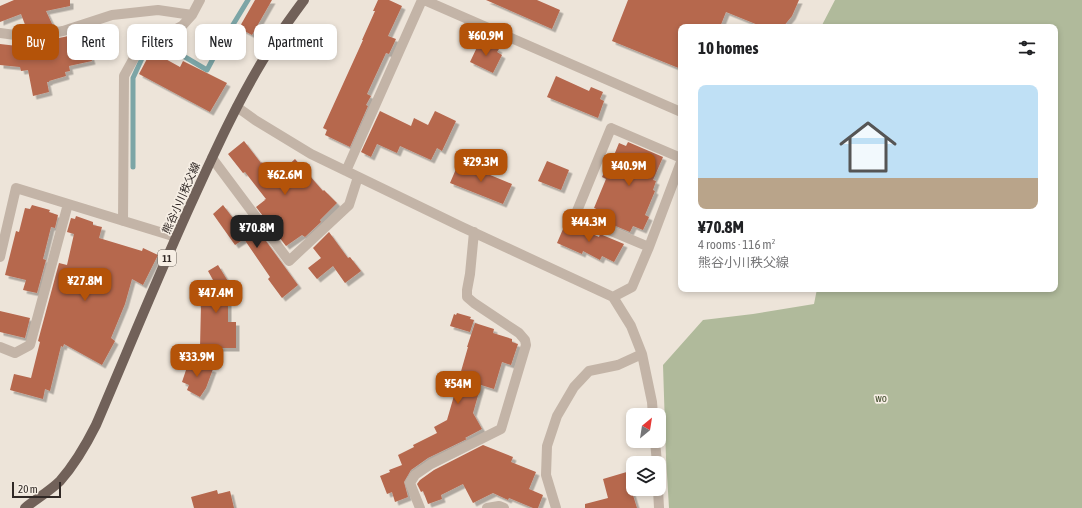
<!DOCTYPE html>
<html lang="en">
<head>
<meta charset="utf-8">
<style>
  body { margin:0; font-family:"Asap Condensed","Noto Sans JP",sans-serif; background:#f2f2f2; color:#202124; height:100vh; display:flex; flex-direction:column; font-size:15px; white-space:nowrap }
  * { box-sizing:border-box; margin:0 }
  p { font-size:13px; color:#757577 }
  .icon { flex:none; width:22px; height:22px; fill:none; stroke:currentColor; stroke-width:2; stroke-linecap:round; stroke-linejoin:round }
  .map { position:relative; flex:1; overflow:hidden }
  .details { position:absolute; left:678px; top:24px; width:380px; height:268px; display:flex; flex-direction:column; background:#fff; border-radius:8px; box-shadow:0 2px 6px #0003 }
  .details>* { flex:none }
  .banner { position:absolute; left:12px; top:24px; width:380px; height:36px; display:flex; gap:8px }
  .needle { width:26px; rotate:30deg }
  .fabs { position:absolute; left:626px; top:408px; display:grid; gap:8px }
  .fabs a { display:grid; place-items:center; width:40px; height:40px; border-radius:8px; background:#fff; box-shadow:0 2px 6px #0003; font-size:20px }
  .scale { position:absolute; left:12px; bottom:10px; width:49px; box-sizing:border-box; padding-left:4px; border:2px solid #312926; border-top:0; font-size:11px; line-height:14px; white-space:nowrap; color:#312926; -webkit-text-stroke:3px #f6eee4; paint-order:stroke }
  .price { position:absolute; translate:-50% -34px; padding:0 9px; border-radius:8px; background:#b45309; color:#fff; font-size:13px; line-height:26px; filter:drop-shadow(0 1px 2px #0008) }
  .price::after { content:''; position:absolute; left:50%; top:24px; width:12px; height:9px; margin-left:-6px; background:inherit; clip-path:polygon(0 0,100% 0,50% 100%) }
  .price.active { background:#222; color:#fff }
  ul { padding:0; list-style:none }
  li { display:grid; align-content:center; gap:8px; height:212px; padding:0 20px }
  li+li { border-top:1px solid #e0e0e0 }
  li span { display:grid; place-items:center; height:124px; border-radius:8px; color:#555 }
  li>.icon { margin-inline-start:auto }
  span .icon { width:72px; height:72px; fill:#fffc; stroke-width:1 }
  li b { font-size:17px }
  h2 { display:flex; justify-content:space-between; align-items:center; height:48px; padding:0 20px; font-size:17px }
  .chip { padding:0 14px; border-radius:8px; background:#fff; box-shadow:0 2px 6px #0003; font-size:14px; line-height:36px }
  .chip.active { background:#b45309; color:#fff }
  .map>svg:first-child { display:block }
  .green { fill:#b0ba9b }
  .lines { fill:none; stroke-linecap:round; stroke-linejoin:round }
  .stream { stroke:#7ca5a6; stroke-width:5 }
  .building { fill:#b6674e; filter:url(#shadow) }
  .street { stroke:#c3b4a7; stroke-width:10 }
  .primary { stroke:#716159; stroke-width:10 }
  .labels { text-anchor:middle; stroke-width:3.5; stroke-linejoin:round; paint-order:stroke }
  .shield { fill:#f6eee4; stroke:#6c645f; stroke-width:1 }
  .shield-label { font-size:10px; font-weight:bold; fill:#312926 }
  .street-label { font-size:11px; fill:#312926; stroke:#f6eee4 }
  .park-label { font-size:11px; fill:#414c2d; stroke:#f6eee4 }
</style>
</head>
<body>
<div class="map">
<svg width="1082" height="508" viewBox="0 0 1082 508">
  <defs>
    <filter id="shadow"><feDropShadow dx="3.5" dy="3.5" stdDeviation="0" flood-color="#0004"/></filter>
  </defs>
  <rect width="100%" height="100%" fill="#ede4d9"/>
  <!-- green -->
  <path class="green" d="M835,0H1082V508H669L666,458L663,365L703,320L753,314L814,304L817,289H1055V27H821Z"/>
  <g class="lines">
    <!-- stream -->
    <path class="stream" d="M133,167V78L144,54L157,47H168L207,70L217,51L248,0"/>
  </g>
  <!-- building -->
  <path class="building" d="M14,0H70V6L46,11L53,26L30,30H27L21,14L0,22V6Z
    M255,0H272L252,35L239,28Z
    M378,0H389L402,6L388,36L396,39L389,54L386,53L367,94L371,96L366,105L368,106L350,147L325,135L327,130L323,128L363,40H362L375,11H373Z
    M486,0H537L560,10L552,29Z
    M628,0H799L792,16L783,27H763L726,12L720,27H681V69L612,41Z
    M103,28L105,41L103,42L105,51L90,54L92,61L69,66L70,71L65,72L66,76L49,81V82H47L49,92L33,96L28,70L21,71L20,67L0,65V44L35,48L33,43L64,37Z
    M485,42L499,49L497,52L502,55L493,73L470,62L479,43L483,45Z
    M149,55L160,60L162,57L180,67L183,61L227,83L210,112L139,74Z
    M556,76L589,91L591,87L603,92L600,99L604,101L598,118L547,97Z
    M380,111L411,126L414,118L428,125L435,111L456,121L442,151L437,148L431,160L400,146L397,153L377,144L371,157L361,152Z
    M244,141L261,163L262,162L274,178L295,159L323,191L324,190L337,203L320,220L321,222L305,237L302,235L286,246L256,207L265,200H264L266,199L245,172L243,173L228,154Z
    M628,142L663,157L653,180L656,181L653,190L655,191L645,215L649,217L643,230L633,226L630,232L606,222L610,215L594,208L606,179L602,177L608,164L610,165L619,143L626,146Z
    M547,161L569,170L561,190L538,181Z
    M459,162L512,184L503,204L450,183Z
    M32,205L50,210L49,212L58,215L55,228L51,227L43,259L46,260L37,293L23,290L26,280L5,275L16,231L19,232L25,208L30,209Z
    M223,205L236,222L247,215L298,285L282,298L268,279L270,277L244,239L235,245L213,214Z
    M76,216L93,222V225L102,227L99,238L142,251L143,248L158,255L143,285L132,279L125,304L111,338L115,341L102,365L64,344L63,347L61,346L50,391L45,389L43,399L10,390L14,374L31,378L40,342L38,341L59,263L67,265L74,234L67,232L71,218L75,219Z
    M566,222L599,237L600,234L624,244L614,262L602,256L600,260L583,251L582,254L557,243Z
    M329,232L348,258L350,257L361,271L345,283L333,266L317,279L308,268L321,258L313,248Z
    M218,265L234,291L228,294V322H236V348H200L201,304H197L195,291L218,289L208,271Z
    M0,311L30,318L25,338L0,332Z
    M457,313L471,317L470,319L474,320L470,332L450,326L454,314L456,315Z
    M475,323L494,329L493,333L512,339V342L518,344L511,365L502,362L494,389L481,385L473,413L482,429L465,438L467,439L428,458L411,470L404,482L408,497L395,502L392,492L387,494L380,476L390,472L389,470L402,465L398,455L414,447L413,445L437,433L434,427L447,420L468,347H467Z
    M189,361L213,369L206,388L200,397L187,390L189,385L182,382Z
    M483,445L513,457L511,462L536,472L529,489L543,495L538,508H533L509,498L508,500L493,493L473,503L463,484L441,495L442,499L428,504L423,491L421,492L417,484L420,480L434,470Z
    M630,471L633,481V489H635L636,491L632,492L637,508H585V504L608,498L603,479Z
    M217,490L218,494L230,491L234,508H194L191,497Z"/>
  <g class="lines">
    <!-- street -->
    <path class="street" d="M424,0L681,112
      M0,33L30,37L63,31L112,15L158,10L192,15
      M237,107L255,120L311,154L462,227L613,297L631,326L642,354L652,402L653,415
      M212,158L289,261L349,205L358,177
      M346,171L422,0
      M123,221L124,76L139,49L182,26L192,15L200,0
      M649,247L575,216L611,128L681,158
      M0,257L16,188L176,237
      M613,297L632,287L649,247L681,162
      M0,347L15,353L30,345L68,204
      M655,441L657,463
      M658,489L659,508
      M420,508L410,483L415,475L431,464L501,429L526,345L525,340L519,333L474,303L467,297V290L470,274L474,232
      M487,508L499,506L504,508
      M556,508L546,475L547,446L557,416L574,387L589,371L618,365L642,354"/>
    <!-- primary -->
    <path class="primary" d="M25,508C36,499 50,491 60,481C75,464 86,445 96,425C129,348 160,271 195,195C216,149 237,103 263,60C275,39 290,19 304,0"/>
  </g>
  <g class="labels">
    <!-- shield labels -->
    <rect class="shield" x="158" y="250" width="18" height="16" rx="3"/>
    <g class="shield-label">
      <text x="167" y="262">11</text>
    </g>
    <!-- street labels -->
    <g class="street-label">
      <text transform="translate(181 198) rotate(-66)" y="4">熊谷小川秩父線</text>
    </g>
    <!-- park labels -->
    <g class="park-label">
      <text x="881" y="402">wo</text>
    </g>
  </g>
</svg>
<div class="fabs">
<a><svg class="needle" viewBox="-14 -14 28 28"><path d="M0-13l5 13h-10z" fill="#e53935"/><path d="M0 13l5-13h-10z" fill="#757577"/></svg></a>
<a><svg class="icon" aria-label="layers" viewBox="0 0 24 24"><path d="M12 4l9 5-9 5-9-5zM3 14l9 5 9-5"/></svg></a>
</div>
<div class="scale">20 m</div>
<b class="price" style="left:486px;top:57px">¥60.9M</b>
<b class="price" style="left:481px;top:183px">¥29.3M</b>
<b class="price" style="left:629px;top:187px">¥40.9M</b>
<b class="price" style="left:285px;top:196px">¥62.6M</b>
<b class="price" style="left:589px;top:243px">¥44.3M</b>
<b class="price active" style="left:257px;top:249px">¥70.8M</b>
<b class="price" style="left:85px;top:302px">¥27.8M</b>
<b class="price" style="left:216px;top:314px">¥47.4M</b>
<b class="price" style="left:197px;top:378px">¥33.9M</b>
<b class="price" style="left:458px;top:405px">¥54M</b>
<div class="banner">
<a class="chip active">Buy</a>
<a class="chip">Rent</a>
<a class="chip">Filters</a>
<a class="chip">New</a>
<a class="chip">Apartment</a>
</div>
<section class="details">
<h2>10 homes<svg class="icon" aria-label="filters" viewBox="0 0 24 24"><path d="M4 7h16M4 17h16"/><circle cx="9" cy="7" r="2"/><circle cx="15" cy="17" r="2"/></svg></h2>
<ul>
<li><span style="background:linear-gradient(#bfe0f5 75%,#b9a48a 0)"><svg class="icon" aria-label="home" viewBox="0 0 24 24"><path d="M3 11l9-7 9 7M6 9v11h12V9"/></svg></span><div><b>¥70.8M</b><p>4 rooms · 116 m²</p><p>熊谷小川秩父線</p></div></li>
</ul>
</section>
</div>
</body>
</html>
